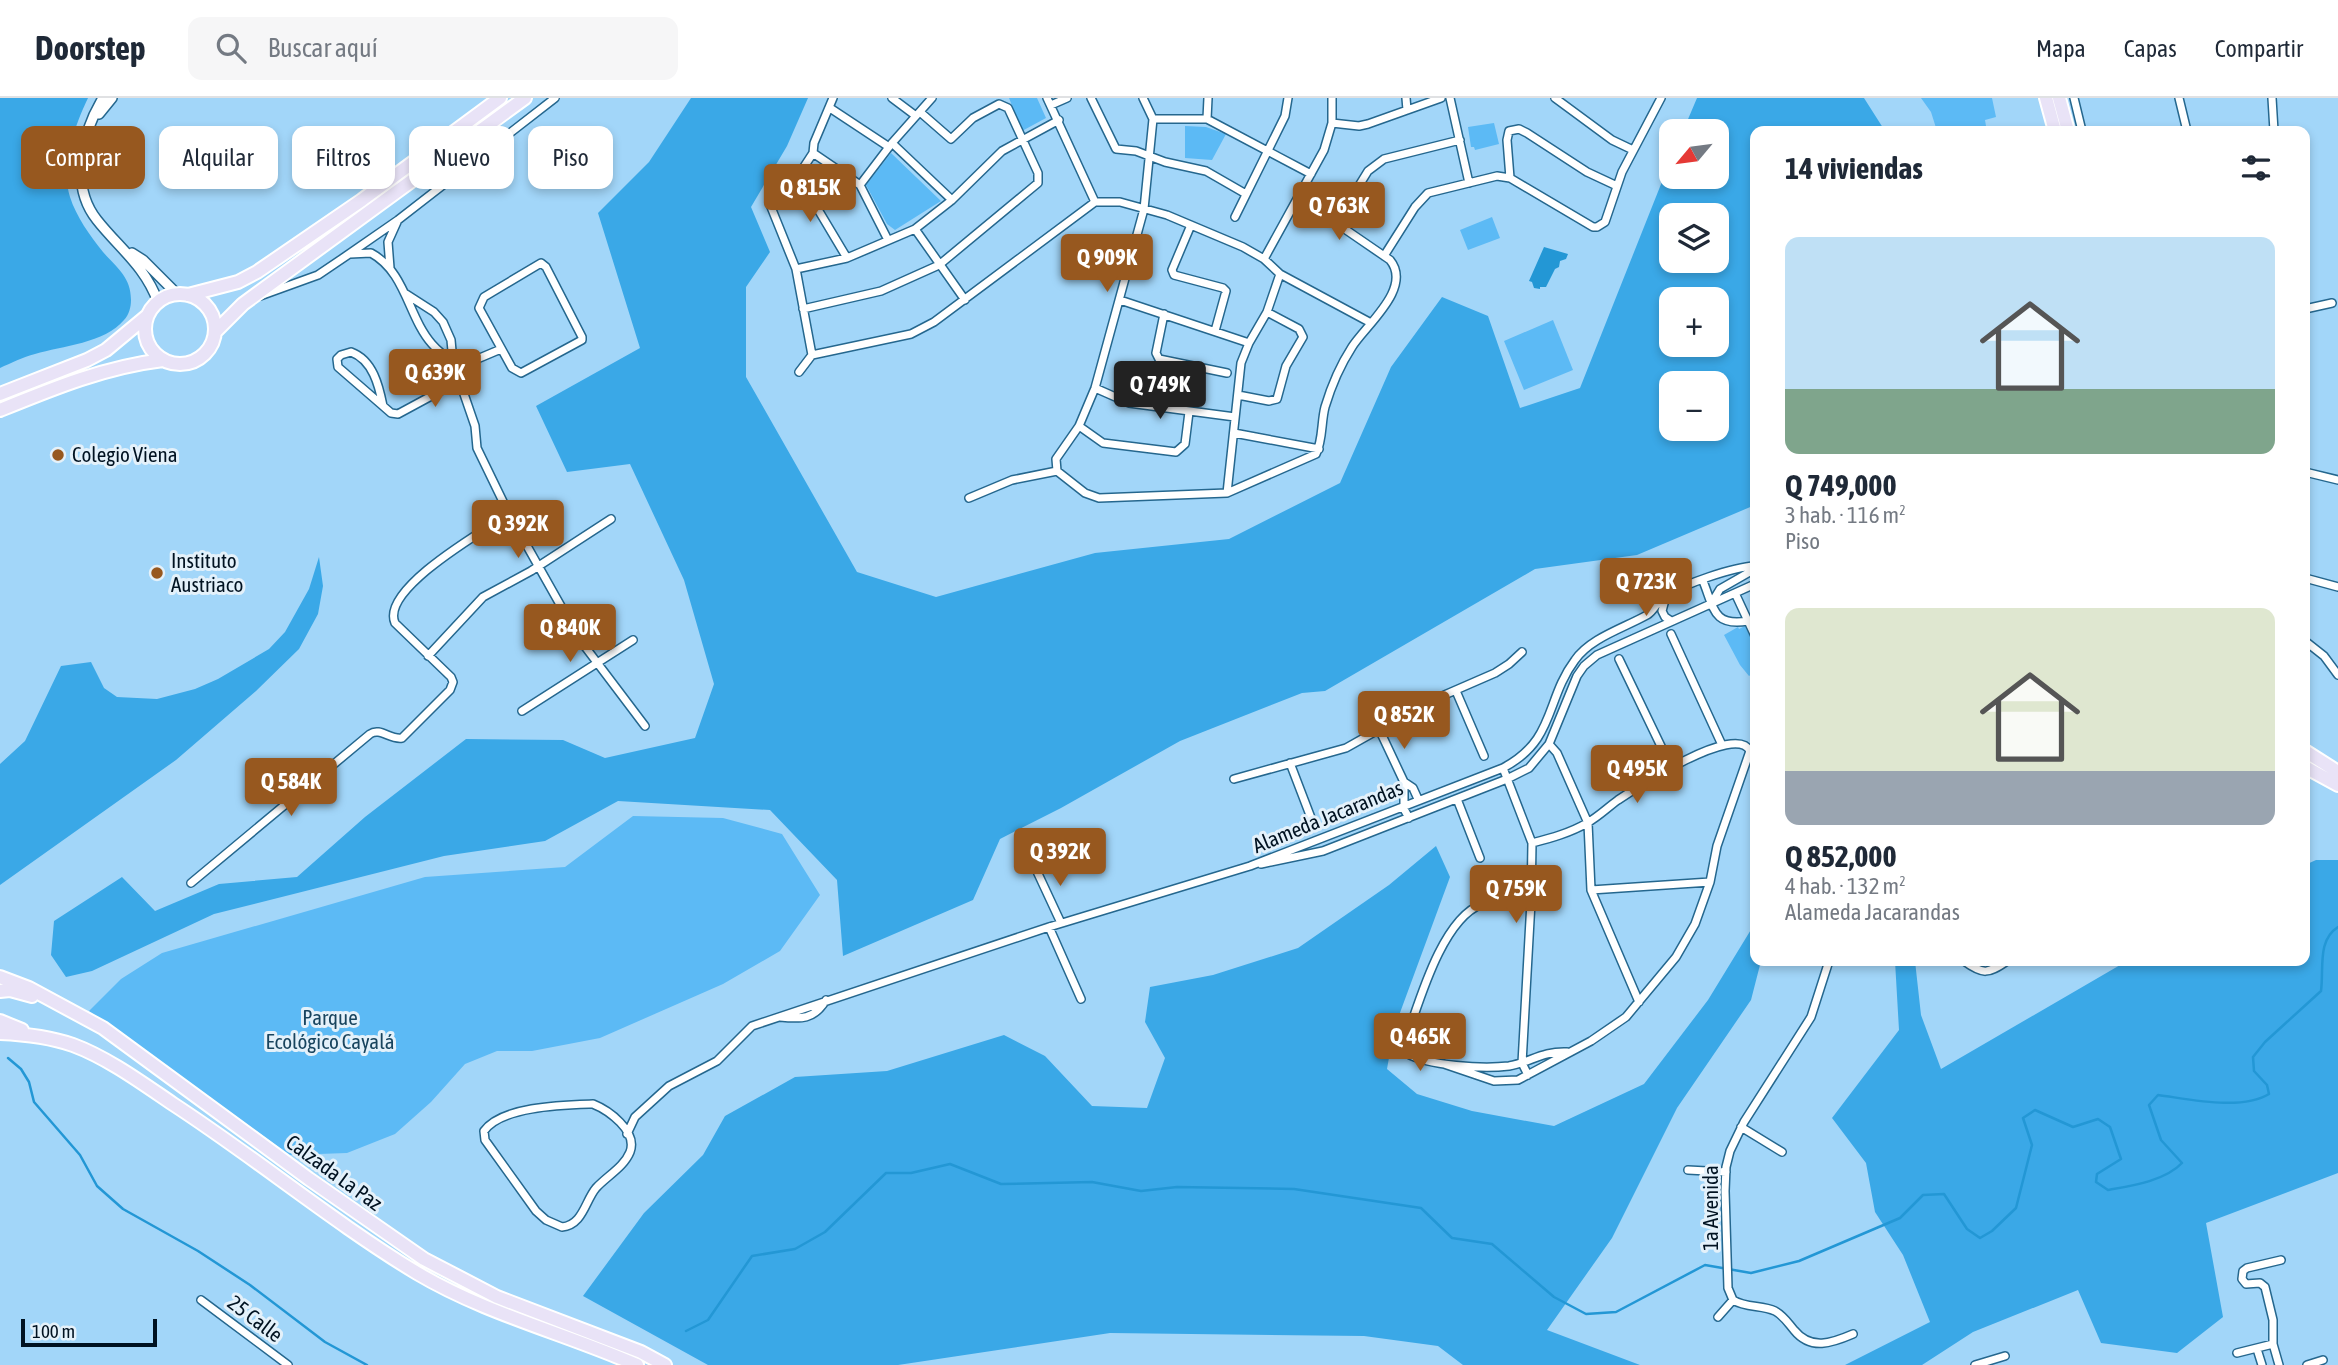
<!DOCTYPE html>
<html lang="es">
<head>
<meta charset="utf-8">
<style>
  body { margin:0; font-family:"Asap Condensed",sans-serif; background:#f6f6f7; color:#1f2937; height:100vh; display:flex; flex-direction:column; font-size:26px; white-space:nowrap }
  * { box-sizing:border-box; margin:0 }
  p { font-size:23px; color:#747a83 }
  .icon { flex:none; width:38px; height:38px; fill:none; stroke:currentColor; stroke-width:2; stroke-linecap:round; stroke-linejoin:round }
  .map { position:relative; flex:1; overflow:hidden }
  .sheet { position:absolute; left:1750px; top:28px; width:560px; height:840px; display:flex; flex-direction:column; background:#fff; border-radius:14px; box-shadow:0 4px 10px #0003 }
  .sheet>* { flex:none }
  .top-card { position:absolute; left:21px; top:28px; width:665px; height:63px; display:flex; gap:14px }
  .needle { width:46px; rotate:241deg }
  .controls { position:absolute; left:1659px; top:21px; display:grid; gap:14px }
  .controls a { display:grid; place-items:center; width:70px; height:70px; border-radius:14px; background:#fff; box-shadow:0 4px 10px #0003; font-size:35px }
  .scale { position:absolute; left:21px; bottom:18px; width:136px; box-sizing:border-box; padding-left:7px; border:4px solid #001221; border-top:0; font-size:19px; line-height:24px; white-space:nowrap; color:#001221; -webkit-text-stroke:5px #e4f1fa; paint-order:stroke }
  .price { position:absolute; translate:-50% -60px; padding:0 16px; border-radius:7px; background:#97581f; color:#fff; font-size:23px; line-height:46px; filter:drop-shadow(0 2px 4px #0008) }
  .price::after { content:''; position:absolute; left:50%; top:42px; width:21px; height:16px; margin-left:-10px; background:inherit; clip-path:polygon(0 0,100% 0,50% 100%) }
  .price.selected { background:#222; color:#fff }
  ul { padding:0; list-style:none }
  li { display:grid; align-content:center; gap:14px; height:371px; padding:0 35px }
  li span { display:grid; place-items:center; height:217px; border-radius:14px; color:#555 }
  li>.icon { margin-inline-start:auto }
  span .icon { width:126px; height:126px; fill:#fffc; stroke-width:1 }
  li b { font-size:30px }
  h2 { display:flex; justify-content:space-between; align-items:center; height:84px; padding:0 35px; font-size:30px }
  .pill { padding:0 24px; border-radius:14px; background:#fff; box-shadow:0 4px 10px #0003; font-size:24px; line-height:63px }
  .pill.selected { background:#97581f; color:#fff }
  header { display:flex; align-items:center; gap:42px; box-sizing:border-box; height:98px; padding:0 35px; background:#fff; border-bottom:2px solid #e0e1e3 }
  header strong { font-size:33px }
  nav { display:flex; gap:38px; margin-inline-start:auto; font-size:24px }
  .search { width:490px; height:63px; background:#f6f6f7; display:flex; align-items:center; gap:18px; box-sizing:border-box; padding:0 24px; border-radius:14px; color:#747a83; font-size:26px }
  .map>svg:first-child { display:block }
  .green { fill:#5cbaf5 }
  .forest { fill:#3aa8e7; fill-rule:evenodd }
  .water { fill:#2397d5 }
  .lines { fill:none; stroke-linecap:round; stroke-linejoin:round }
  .stream { stroke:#2397d5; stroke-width:2.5 }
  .minor-casing { stroke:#25678e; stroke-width:10 }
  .tertiary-casing { stroke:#25678e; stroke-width:12 }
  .primary-casing { stroke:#fff; stroke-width:16 }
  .minor { stroke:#fff; stroke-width:7 }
  .tertiary { stroke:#fff; stroke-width:9 }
  .primary { stroke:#e9e3f7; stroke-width:12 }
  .poi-dot { fill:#97581f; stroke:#e4f1fa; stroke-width:2.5 }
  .labels { text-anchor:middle; stroke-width:6; stroke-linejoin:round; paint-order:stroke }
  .poi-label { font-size:21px; fill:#001221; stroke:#e4f1fa; text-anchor:start }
  .street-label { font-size:21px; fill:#001221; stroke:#e4f1fa }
  .park-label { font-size:21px; fill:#18445e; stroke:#e4f1fa }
</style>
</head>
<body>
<header>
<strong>Doorstep</strong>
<div class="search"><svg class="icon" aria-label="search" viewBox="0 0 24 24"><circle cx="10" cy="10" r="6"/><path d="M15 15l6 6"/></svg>Buscar aquí</div>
<nav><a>Mapa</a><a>Capas</a><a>Compartir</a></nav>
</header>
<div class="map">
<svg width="2338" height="1267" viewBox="0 0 2338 1267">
  <rect width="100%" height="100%" fill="#a2d6f9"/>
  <!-- green -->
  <path class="green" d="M1009,0H1037L1046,20L1022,33Z
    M1921,0H1992L1996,19L1985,22L1986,28L1961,33H1937L1931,14Z
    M1494,25L1499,46L1475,52L1474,49H1471L1468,29Z
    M1185,28L1206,29L1226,36L1212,62L1185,60Z
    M891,55L941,103L895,132L887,126L866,87Z
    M1492,119L1500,140L1468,152L1460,132Z
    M1553,222L1573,272L1524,292L1504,243Z
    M1745,528L1755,548V574L1749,578L1740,567L1724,537L1738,529L1739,531Z
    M633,718L723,720L782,736L820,797L780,853L723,886L600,940L532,953H497L465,966L431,1004L395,1036L347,1055L290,1057L89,913L121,881L162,855L425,779L565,769Z"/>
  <!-- forest -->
  <path class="forest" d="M0,0H88C75,27 60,68 70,99C76,118 90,138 103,154C117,170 131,179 131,202C131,209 129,217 124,222C105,245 62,248 35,256C23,259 11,265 0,270Z
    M691,0H808L787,48L751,109L770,154L746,189V279L857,474L936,499L1095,455L1229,441L1340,385L1391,269L1442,199L1488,218L1520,310L1580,290L1671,61V79H1717V33H1683L1697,0H1864L1885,33H1755V407L1637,457L1535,471L1325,593L1302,595L1180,643L1061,710L1000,741L973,802L843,858L837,782L770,712L618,703L545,743L444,758L214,816L92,873L66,879L51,857L54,823L122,779L155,813L219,786L297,779L365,719L466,641L563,642L605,660L695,640L714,586L684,482L630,366L567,374L536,308L640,250L598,115L649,64ZM1671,117H1717V163H1671ZM1717,201V247H1671V201ZM1671,285H1717V331H1671Z
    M319,459L323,488L318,516L299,551L256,593L176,662L0,787V666L25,643L61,568L91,564L104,590L117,599L157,601L195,591L218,581L269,551L285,534L309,491Z
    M1436,748L1450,779L1394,931L1387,971L1417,996L1472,1013L1554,1028L1644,986L1708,902L1752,830L1755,817V863H1761L1751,902L1677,1010L1612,1140L1547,1232L1640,1267H1463L1438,1248L1364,1238L1110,1235L898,1267H708L583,1198L644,1115L703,1057L725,1018L795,979L887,973L1004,937L1045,958L1092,1008L1147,1010L1165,960L1145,924L1150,889L1213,877L1298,850L1389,787Z
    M2316,762H2338V1075L2206,1125L2223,1219L2177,1255L2101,1245L2078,1192L1973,1234L1922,1267H1845L1930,1224L1903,1157L1875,1114L1866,1065L1832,1020L1899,932L1895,863H1915L1921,917L1941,971L2127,863H2305V767Z"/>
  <!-- water -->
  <path class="water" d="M1544,149L1568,156L1566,161L1560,163L1559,169L1555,171L1546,189H1540V191L1534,190L1532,184L1529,183Z"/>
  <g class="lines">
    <!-- stream -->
    <path class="stream" d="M8,960L21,971L29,984L34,1004L80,1057L97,1088L123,1111L198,1153L250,1187L325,1244L367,1267
      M686,1233L708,1222L752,1158L795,1151L825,1134L886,1075H911L950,1066L1001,1086L1092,1084L1141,1093L1177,1089L1294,1091L1421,1110L1452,1140L1492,1146L1554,1199L1586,1216L1616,1214L1705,1167L1751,1175L1799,1163L1900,1120L1923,1097L1944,1096L1967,1131L1980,1140L1992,1133L2016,1110L2032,1047L2023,1020L2035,1012L2073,1029L2098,1021L2110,1029L2121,1061L2097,1076L2096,1084L2108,1092C2131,1088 2165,1083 2182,1065L2161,1042L2149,1007L2158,997C2189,1001 2241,1013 2269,996L2267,987L2254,973L2253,959L2265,944L2321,893C2324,871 2317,842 2338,829"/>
    <defs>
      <path id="minor" d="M892,0L916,18
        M1047,0L1095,104
        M1091,0L1116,51L1136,53L1165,64L1206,73L1246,96
        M1143,0L1153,21L1144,111L1095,290L1079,328L1056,361L1057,373L1085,395L1099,400L1227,395L1316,356C1323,342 1321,324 1325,309C1331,289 1341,266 1352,249C1366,227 1413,190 1390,162L1336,125L1297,102
        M1406,0L1407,12
        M1450,0L1469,85
        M1555,0L1612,42L1633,52
        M2074,0L2082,33
        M2179,0L2187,33
        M2272,0L2274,33
        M1051,7L1067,0
        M830,10L889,49
        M1153,21H1207L1311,76
        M1207,21L1208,0
        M1332,25L1359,28L1368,26L1441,0
        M892,45L952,102
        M813,55L860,87L888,142
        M798,78L847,160
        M1510,80L1507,42L1509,33L1519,31L1527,35L1587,74L1617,88
        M860,87L892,45L932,0
        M1235,119L1285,18L1288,0
        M1336,125L1368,73L1384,61L1460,42
        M1191,127L1172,172L1174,177L1223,190L1226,193L1215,233
        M915,131L965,202
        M350,156L371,155C406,174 408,219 432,246C438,253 446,259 453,264
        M1384,158L1415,109L1428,95L1497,78L1510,80L1593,129H1597L1605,124L1622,74L1661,0
        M1264,161L1324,52L1332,25V0
        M541,165L546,169L582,239V242L521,275L512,270L479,210L484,199Z
        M390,170L388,144L397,124
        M796,171L847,160L915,131L952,102L1002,53L1059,22
        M406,196L434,214L443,224L451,242L453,264L475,328L477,350L509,416L580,542L645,628
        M260,198L318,177L349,156L398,122L555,0
        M1120,202L1249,245
        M803,211L881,193L939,167L1038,85V75L1008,10L999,6L973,20L951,41L920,14
        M2305,211L2332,205
        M1164,216L1156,255L1159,261L1227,275
        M351,254C373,262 379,288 383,308L338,269L337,261L341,257Z
        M812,257L796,171L769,104L798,78L813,55L814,45L833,0
        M456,270L501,251
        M799,274L812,257L911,236L934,224L1095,104H1120L1167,117L1243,149L1264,161L1280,176L1371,225
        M1095,290L1129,305L1235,319
        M1238,297L1269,303L1277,301L1286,268L1303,239L1299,231L1267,214
        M383,308L391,315L398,316L459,283
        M1079,328L1103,345L1176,354L1185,346L1189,314
        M1234,335L1319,351
        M2305,374L2338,382
        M1227,395L1241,265L1249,245L1267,214L1280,176
        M969,400L1012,382L1057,373
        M2305,480L2338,489
        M1703,483C1714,510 1713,529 1748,523
        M1735,495L1755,538
        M1666,498L1662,513L1665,519L1671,523
        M1712,504L1720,491L1755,471
        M1671,536L1722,647
        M2305,543L2324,558L2338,577
        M428,558L483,499L531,473L611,421
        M1619,561L1671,669
        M1456,593L1484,658
        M522,613L633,542
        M1380,633L1404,684V711L1409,720
        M1549,646L1557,655L1588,725L1591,792L1639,904
        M1290,665L1313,725
        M1503,670L1532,745L1531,804L1522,965L1528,977
        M1234,681L1346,650L1426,605L1495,575L1509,566L1522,554
        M1404,684L1413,690L1418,701
        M1457,701L1480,760
        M1261,766L1323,753L1507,681L1529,670L1549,646L1577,578L1584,568L1597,557L1755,486
        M1034,767L1061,825
        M191,785L370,636C380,629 390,642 402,640L450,592L453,584L451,579L395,525C380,491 485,432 509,416
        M1591,792L1710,784
        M1531,804C1517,804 1495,800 1482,806C1441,821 1418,908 1404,947L1406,955C1428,968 1483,971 1509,968C1531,964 1542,953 1567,954
        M1049,829L1081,901
        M1829,863L1811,919L1744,1024L1730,1053L1726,1069L1725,1093L1728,1190L1733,1202C1746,1210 1762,1207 1775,1213C1784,1218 1788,1225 1794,1232C1811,1253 1832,1245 1853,1236
        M1964,863C1983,877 1988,876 2007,863
        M780,919C801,921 814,922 826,902
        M1444,966L1494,983L1518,982L1591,943L1626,919L1676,859L1695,826L1710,784L1717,748L1750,653C1736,624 1636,690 1618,702C1607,710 1598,719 1587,725C1570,735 1551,740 1532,745
        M593,1006C608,1012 638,1033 630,1054C624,1069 607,1078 596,1090C585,1103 583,1127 562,1129L546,1122L536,1113L485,1042L484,1033C502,1008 564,1007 593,1006Z
        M1741,1029L1782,1054
        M627,1036L635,1019L669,988L717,963L752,928L1049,829L1250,768L1503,670C1556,642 1545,602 1575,562C1590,540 1624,530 1647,517C1655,512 1657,503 1665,498C1684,486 1733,469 1755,468
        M1688,1072L1726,1074
        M201,1202L288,1267
        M1718,1219L1733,1202
        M2257,1251L2262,1267
        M2237,1255L2273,1246
        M1975,1267L2005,1258
        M2279,1267L2273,1246V1222L2265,1189L2260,1185L2246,1186L2242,1181L2243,1173L2247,1170L2281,1162
        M2307,1267L2323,1262"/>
      <path id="tertiary" d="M103,0C82,35 69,87 97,122C119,150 145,168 158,204
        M99,16L112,0
        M132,155L143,162L177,196"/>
      <path id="primary" d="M2046,0L2055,33
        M2059,0L2068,33
        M145 231a35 35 0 1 1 70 0a35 35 0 1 1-70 0Z
        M188,197L238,184L257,174L362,102L500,0
        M215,234L243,206L525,0
        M0,296L87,262L106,252L147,218
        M0,312C54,290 105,269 163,262
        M2305,653L2338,674
        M2305,669L2338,687
        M0,879L29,890L103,930L309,1081L424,1161L497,1199L641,1254L665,1267
        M0,893L10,892L32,898
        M0,923L22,932
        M0,935C24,936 50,939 73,947C108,960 142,985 173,1006C256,1060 333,1124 417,1175C486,1216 564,1235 637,1267"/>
    </defs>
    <!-- minor casing -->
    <use href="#minor" class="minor-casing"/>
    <!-- tertiary casing -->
    <use href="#tertiary" class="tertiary-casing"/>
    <!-- primary casing -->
    <use href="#primary" class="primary-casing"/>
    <!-- minor -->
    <use href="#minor" class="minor"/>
    <!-- tertiary -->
    <use href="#tertiary" class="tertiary"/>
    <!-- primary -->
    <use href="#primary" class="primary"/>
  </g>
  <!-- markers -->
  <g class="poi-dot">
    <circle cx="58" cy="357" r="7"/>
    <circle cx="157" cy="475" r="7"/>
  </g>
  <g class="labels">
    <!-- poi labels -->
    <g class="poi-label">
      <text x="72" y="364">Colegio Viena</text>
      <text x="171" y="470">Instituto<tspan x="171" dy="24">Austriaco</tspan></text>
    </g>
    <!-- street labels -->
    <g class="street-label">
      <text transform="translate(1328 719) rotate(-22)" y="7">Alameda Jacarandas</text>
      <text transform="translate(334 1075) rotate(36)" y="7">Calzada La Paz</text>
      <text transform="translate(1711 1110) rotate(-90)" y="7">1a Avenida</text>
      <text transform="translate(255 1221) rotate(37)" y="7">25 Calle</text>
    </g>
    <!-- park labels -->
    <g class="park-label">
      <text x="330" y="927">Parque<tspan x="330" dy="24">Ecológico Cayalá</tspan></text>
    </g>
  </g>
</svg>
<div class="controls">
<a><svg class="needle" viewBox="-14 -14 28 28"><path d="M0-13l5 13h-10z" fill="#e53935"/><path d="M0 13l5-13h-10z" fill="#747a83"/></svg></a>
<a><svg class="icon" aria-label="layers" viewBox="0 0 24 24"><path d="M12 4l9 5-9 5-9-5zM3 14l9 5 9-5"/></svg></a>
<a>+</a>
<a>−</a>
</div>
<div class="scale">100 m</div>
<b class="price" style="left:810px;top:126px">Q 815K</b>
<b class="price" style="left:1339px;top:144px">Q 763K</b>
<b class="price" style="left:1107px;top:196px">Q 909K</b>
<b class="price" style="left:435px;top:311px">Q 639K</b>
<b class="price selected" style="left:1160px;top:323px">Q 749K</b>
<b class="price" style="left:518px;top:462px">Q 392K</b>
<b class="price" style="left:1646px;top:520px">Q 723K</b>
<b class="price" style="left:570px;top:566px">Q 840K</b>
<b class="price" style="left:1404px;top:653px">Q 852K</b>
<b class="price" style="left:1637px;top:707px">Q 495K</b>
<b class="price" style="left:291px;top:720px">Q 584K</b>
<b class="price" style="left:1060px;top:790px">Q 392K</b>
<b class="price" style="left:1516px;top:827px">Q 759K</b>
<b class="price" style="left:1420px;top:975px">Q 465K</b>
<div class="top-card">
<a class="pill selected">Comprar</a>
<a class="pill">Alquilar</a>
<a class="pill">Filtros</a>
<a class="pill">Nuevo</a>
<a class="pill">Piso</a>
</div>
<section class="sheet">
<h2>14 viviendas<svg class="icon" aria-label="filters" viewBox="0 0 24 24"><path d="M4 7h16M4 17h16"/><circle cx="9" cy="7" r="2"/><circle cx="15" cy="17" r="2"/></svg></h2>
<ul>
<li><span style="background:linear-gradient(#bfe0f5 70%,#7fa58c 0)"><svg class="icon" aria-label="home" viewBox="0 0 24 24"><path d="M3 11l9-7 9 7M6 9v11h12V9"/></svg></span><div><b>Q 749,000</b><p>3 hab. · 116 m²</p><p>Piso</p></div></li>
<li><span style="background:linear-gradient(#dfe7d0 75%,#9aa5b1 0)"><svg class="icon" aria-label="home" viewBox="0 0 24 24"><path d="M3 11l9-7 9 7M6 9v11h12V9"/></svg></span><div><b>Q 852,000</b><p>4 hab. · 132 m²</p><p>Alameda Jacarandas</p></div></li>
</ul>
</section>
</div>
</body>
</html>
